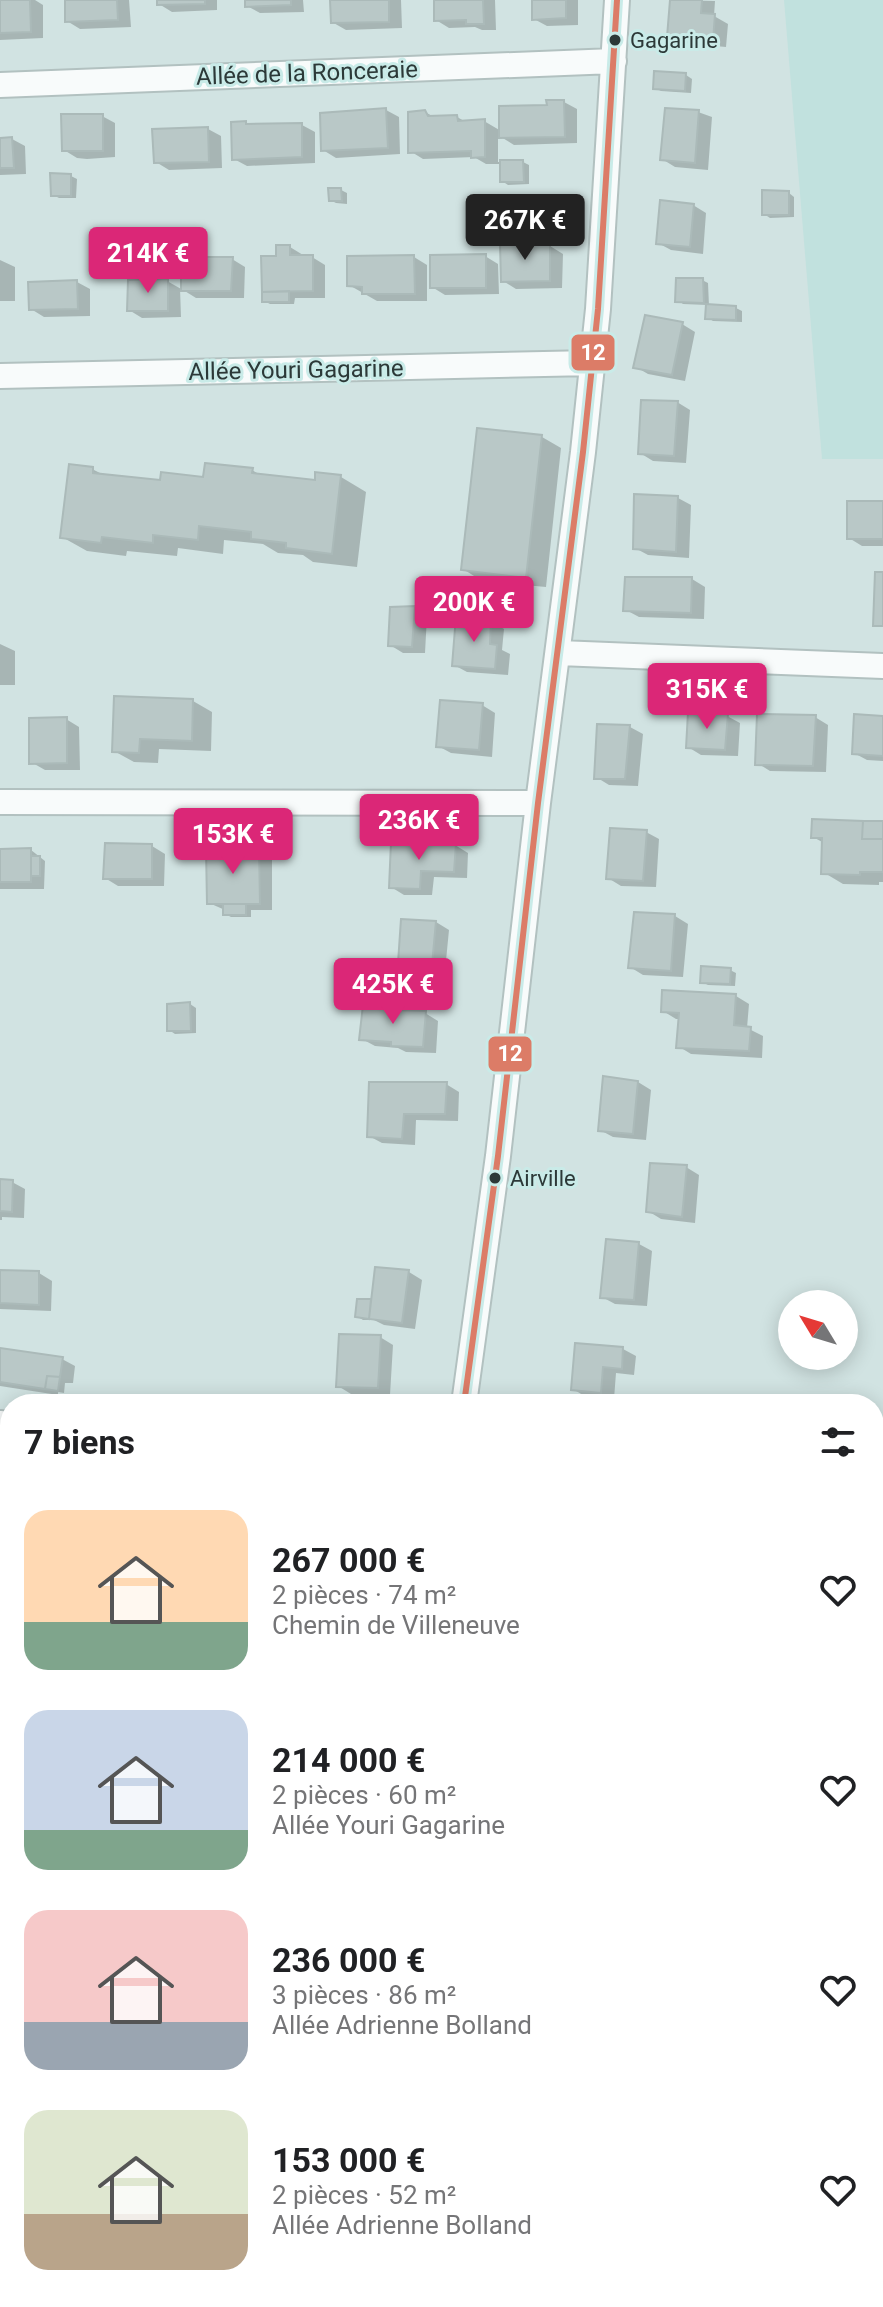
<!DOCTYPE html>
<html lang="fr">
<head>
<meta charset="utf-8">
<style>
  body { margin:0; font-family:Roboto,sans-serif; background:#f6f6f6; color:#202124; height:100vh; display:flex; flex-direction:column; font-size:30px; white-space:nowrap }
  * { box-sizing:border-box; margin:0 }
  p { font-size:26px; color:#757577 }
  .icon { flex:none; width:44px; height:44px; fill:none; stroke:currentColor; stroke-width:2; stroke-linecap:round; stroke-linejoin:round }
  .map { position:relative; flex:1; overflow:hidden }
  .panel { position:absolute; left:0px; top:1394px; width:884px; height:914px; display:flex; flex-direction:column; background:#fff; border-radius:32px 32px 0 0; box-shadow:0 4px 20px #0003 }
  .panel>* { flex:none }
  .needle { width:52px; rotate:308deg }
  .buttons { position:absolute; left:778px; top:1290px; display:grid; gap:16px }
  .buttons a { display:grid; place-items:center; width:80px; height:80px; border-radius:50%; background:#fff; box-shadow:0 4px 20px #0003; font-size:40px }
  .price { position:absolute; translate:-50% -68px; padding:0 18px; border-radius:8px; background:#db2777; color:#fff; font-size:26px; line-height:52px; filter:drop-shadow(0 2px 4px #0008) }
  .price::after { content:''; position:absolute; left:50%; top:48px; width:24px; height:18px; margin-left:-12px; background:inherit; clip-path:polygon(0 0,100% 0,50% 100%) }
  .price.current { background:#222; color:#fff }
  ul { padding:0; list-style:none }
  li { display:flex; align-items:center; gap:24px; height:200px; padding:0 24px }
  li span { display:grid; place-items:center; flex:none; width:224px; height:160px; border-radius:24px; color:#555 }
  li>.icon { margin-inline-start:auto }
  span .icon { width:96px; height:96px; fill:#fffc; stroke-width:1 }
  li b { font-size:34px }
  h2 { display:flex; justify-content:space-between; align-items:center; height:96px; padding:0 24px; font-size:34px }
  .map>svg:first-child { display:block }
  .built { fill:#c1e1de }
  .shadow { fill:#0003 }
  .building { fill:#b9c8c7; stroke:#abbab9; stroke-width:2 }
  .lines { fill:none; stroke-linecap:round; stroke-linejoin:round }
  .minor-casing { stroke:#b2c1c0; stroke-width:28 }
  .minor { stroke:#f8fbfb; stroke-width:24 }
  .bus-1-casing { stroke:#c9ebe8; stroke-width:12 }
  .bus-1 { stroke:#dc7c67; stroke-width:6 }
  .bus-dot { fill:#2c3938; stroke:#c9ebe8; stroke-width:3 }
  .labels { text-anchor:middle; stroke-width:6; stroke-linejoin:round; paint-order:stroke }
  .bus-label { font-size:22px; fill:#2c3938; stroke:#c9ebe8; text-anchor:start }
  .street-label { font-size:24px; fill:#2c3938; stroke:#c9ebe8 }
  .line-badge { stroke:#c9ebe8; stroke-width:3 }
  .badge-label { font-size:22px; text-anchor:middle; font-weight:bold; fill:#fff }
</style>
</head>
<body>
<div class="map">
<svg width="883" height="2307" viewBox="0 0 883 2307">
  <rect width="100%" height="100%" fill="#d1e3e2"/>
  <!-- built -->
  <path class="built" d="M784,0H883V459H822Z"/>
  <!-- shadow -->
  <path class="shadow" d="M0,0H35L43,5V38L0,40Z
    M67,0H129L131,27L80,29L67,21Z
    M159,0H217V10L172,12L159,4Z
    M247,0H303L304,12L260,13L247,6Z
    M332,0H401L402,28L346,30L332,22Z
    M436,0H495L496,30H482L475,27L449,28L436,20Z
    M534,0H578V25L547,26L534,19Z
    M672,0L715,1L714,16L728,24L726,47L682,43L669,36Z
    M686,75L692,79L691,93L661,91L655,88Z
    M564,102L577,109V143L514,145L498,135V162H523L529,165V184L508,185L502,181V164H486L474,157L423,159L410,151L425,112L434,117H457L466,122L484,121L501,131Z
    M386,110L399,117L400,154L336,158L323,150Z
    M698,112L712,117L708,170L675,167L662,159Z
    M102,116L115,123V157L87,159L77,158L64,150Z
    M245,123L250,126L302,125L315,132V163L247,166L234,159Z
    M208,129L221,136L222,168L169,170L156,162Z
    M12,139L25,146L26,174L0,175V140Z
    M71,176L77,179L76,198H59L53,195Z
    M341,190L347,193V204L336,203L330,200Z
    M789,193L794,197V217L770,218L764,214Z
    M693,205L706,213L703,254L671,250L658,243Z
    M550,246L563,254L562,288L516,289L503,281Z
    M290,247L303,255V257H312L325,265V298H295L294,304H270L264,301L278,258Z
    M485,256L498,264L499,294L445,295L432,287Z
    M414,257L427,265V301H377L349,285Z
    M232,259L245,267L244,298H196L180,288L181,317L142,318L129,310L167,281L183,290Z
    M0,260L15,267V301H0Z
    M702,280L708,283L709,306L736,308L742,311V322L713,321L707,317L708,305L683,304L678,300Z
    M77,282L90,289V316L44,317L31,309Z
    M682,324L695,332L685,381L648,374L636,367Z
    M677,402L690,410L686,463L653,461L640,453Z
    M479,430L542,437L561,448L546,587L482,581L463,569Z
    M92,469L106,476L162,483L205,479L252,470L262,476L316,482L341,477L366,492L357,567L313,562L303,555L278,553L263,544L224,540L223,554L178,548L177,556L127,551L126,556L87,551L62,537Z
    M678,498L691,505L689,558L648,555L635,548Z
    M883,503V546H862L849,538Z
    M692,579L705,587L704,619L639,617L626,610Z
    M414,608L427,616L425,653H403L390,645Z
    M491,621L504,629L502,650L510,654L508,675L467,672L454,665Z
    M0,644L15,651V685H0Z
    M193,701L212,712L211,751L159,749L158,763L134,762L114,751Z
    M482,705L495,713L492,757L451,753L438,746Z
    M727,716L740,723L738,756L701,755L688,747Z
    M815,717L828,725L826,772L770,771L757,763Z
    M883,718V761L867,760L854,753Z
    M66,719L79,727L80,770H45L31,762Z
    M599,726L630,727L643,734L638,786L609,785L596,777Z
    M883,823V882H879V885L843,884L823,872L824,843L813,837Z
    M646,832L659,839L656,887L621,886L608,878Z
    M455,845L468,853L467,878L434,877L432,895H404L391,887Z
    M152,846L165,854L164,886H118L105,878Z
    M31,850L45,861L44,889H0V851Z
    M259,850L272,857V910H251V917H231L225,914V910L209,903Z
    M675,916L688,924L683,977L643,975L630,967Z
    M436,922L449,930L445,971L413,969L400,962Z
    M730,970L736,973L735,986L708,985L702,982Z
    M736,996L749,1004L747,1028L763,1036L762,1058L691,1054L678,1046L680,1019H676L663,1011Z
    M190,1004L196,1008V1033L175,1034L169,1030Z
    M390,1008L398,1013H425L438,1021L436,1053L406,1052L398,1048L375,1046L362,1039Z
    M638,1082L651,1090L646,1140L613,1137L600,1130Z
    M446,1084L459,1092L458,1121L416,1120L415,1145L382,1143L369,1136Z
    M686,1167L699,1175L695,1223L661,1219L648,1211Z
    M0,1181L12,1182L25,1189L24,1218L2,1217V1220H0Z
    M639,1244L652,1251L647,1306L615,1304L602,1297Z
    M0,1272L39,1273L52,1281L51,1311L0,1309Z
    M409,1272L422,1280L415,1329L384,1325L374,1320H363L357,1316L370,1301L373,1302Z
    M380,1337L393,1345L390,1395L351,1394L338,1386Z
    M623,1349L636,1356L634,1375L616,1373L614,1399L586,1397L573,1389Z
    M0,1350L62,1359L75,1366L73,1383H65L64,1393L58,1392V1395L0,1386Z
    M354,1402L396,1404H353Z
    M0,1470L10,1476L7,1516H0Z
    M883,1810V1854L878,1851L874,1853V1814Z
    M879,1948L883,1950V1986L874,1987V1949Z
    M267,2298H314L313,2307H266Z
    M665,2298H710L709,2301H704L713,2307H664Z
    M793,2298H836L838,2307H795Z"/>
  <!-- building -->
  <path class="building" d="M0,0H30L31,32L0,33Z
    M65,0H117L118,20L65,22Z
    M157,0H205V4L157,5Z
    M245,0H291V5L245,7Z
    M330,0H389V22L331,23Z
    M434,0H483L484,24H466V20L434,21Z
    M532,0H566V18L532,20Z
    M670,0H702L701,13L715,14L713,41L667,37Z
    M654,71L686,73L685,91L653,89Z
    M546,100H564L565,137L499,138V106L547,105Z
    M386,108L388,148L321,151L320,113Z
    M665,108L699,110L695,163L660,160Z
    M425,110L428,116L457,115L458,121L485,119V157L471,158V151L408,153V112Z
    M61,114H103V151H62Z
    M246,121V124L302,123V157L232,160L231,122Z
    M208,127L209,162L154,163L152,129Z
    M12,137L14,168H0V138Z
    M500,160H523L524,182H500Z
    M50,173L71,174V196H51Z
    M328,188H341L342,201H329Z
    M762,190L789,191V215H762Z
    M660,200L694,204L690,247L656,244Z
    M500,243L550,244V281L501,282Z
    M276,245H290V255H313V291L262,292L261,256H276Z
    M486,254V288H430V255Z
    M414,255L415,294H362V287L347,286V256Z
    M181,257H233L231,291H181Z
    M676,278H703L704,303L675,302Z
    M168,279V311H127L128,280Z
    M77,280L78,309L29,310L28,282Z
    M289,291V302H262V292Z
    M706,304L736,306V320L705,319Z
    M645,315L683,322L672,375L633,368Z
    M641,400L678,401L674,456L638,454Z
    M477,428L542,435L526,578L461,570Z
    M205,463L253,468L252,473L315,480V472L341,475L332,554L286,548V543L251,539V532L199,526L198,540L153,535V543L102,537L101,543L60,538L69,464L93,467V473L160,480L161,472L203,477Z
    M634,494L678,496L676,552L633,549Z
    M847,501H883V539H847Z
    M875,572H883V626H873Z
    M625,577H692L691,613L623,611Z
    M415,606L412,647L388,646L390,607Z
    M456,616L491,619L490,644L497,645L495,669L452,666Z
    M114,696L193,699L192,741L140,739L139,753L112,752Z
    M440,700L483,703L479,750L436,747Z
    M688,712L728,714L725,750L686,748Z
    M757,714L816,715L813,766L755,765Z
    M854,714L883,716V756L852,754Z
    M67,717V763L29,764V718Z
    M597,724L630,725L625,779H594Z
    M812,819L863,821L862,839H883V872H860V875L821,874L822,838H811Z
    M863,821H883V839H862Z
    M610,828L647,830L643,881L606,879Z
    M391,842L456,843L454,872L421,871L420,889L389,888Z
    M105,843L152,844V879H103Z
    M31,848V882H0V849Z
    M206,848H259L260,904H207Z
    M31,856H40V876H31Z
    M223,904H246V915H223Z
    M634,912L675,914L671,971L628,968Z
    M401,919L436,921L432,965L398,963Z
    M701,966L731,968L730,984L700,983Z
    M662,990L736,994L734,1025L751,1027L749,1051L676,1048L679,1013L661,1012Z
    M190,1002L191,1031H167V1004Z
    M363,1005L391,1006V1010L426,1011L423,1047L391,1046V1042L359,1040Z
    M603,1076L638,1081L633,1134L598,1131Z
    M369,1082H447L445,1114H404L402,1139L367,1137Z
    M650,1163L687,1165L682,1217L646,1212Z
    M0,1179L13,1180L12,1212L0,1211Z
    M606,1239L639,1242L634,1300L600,1298Z
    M375,1267L409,1270L402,1323L369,1319Z
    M0,1270L39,1271V1305L0,1303Z
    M357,1299H371L369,1319L355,1317Z
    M339,1334L381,1335L378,1388L336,1387Z
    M575,1343L623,1347L622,1369L603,1367L601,1393L571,1390Z
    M0,1348L63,1357L60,1377L47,1376L45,1389L0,1382Z
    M47,1376L60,1377L58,1391L45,1389Z
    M883,1807V1845L874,1849V1812Z
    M879,1946L883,1977L874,1978V1947Z
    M265,2298H301L300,2307H264Z
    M663,2298L704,2299L703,2307H662Z
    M791,2298H825L827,2307H793Z"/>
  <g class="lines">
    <defs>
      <path id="minor" d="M0,85L614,61
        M0,376L592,363
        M559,653L883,666
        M0,802L538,803
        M464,1404L498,1156L538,803L583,452L598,309L617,0
        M0,1423L10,1424
        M0,1715L10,1716
        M874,1917L883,1918
        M383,2307L384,2298
        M760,2307L761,2298"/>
    </defs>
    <!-- minor casing -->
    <use href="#minor" class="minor-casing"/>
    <!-- minor -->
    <use href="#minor" class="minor"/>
    <defs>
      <path id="bus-1" d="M464,1404L498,1156L538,803L583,452L598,309L617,0"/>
    </defs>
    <!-- bus-1 casing -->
    <use href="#bus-1" class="bus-1-casing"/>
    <!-- bus-1 -->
    <use href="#bus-1" class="bus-1"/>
  </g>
  <!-- markers -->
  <g class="bus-dot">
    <circle cx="615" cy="40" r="7"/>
    <circle cx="495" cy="1178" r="7"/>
  </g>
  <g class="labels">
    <!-- bus labels -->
    <g class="bus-label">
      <text x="630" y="48">Gagarine</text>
      <text x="510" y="1186">Airville</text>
    </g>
    <!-- street labels -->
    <g class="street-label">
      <text transform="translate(307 73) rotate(-2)" y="8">Allée de la Ronceraie</text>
      <text transform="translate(296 370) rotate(-1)" y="8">Allée Youri Gagarine</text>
    </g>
  </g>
  <g class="line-badge">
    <rect x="570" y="333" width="46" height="39" rx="8" fill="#dc7c67"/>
    <rect x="487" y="1035" width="46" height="38" rx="8" fill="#dc7c67"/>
  </g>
  <g class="badge-label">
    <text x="593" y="360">12</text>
    <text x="510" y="1061">12</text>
  </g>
</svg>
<div class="buttons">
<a><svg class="needle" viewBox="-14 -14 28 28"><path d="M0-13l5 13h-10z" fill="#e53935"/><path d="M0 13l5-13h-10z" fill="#757577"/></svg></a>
</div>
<b class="price current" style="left:525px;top:262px">267K €</b>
<b class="price" style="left:148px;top:295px">214K €</b>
<b class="price" style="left:474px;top:644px">200K €</b>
<b class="price" style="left:707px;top:731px">315K €</b>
<b class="price" style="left:419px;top:862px">236K €</b>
<b class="price" style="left:233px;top:876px">153K €</b>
<b class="price" style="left:393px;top:1026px">425K €</b>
<section class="panel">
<h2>7 biens<svg class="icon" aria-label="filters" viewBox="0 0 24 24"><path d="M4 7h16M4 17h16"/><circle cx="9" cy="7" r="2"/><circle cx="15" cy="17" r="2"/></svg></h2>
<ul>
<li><span style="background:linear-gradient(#ffd9b3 70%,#7fa58c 0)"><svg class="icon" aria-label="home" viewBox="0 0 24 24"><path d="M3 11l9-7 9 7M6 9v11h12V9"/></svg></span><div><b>267 000 €</b><p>2 pièces · 74 m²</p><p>Chemin de Villeneuve</p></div><svg class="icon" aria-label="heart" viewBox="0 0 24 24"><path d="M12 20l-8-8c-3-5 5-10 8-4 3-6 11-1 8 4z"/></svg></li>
<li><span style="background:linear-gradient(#c9d6e8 75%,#7fa58c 0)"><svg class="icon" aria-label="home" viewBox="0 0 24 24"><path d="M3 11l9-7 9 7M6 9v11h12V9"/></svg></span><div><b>214 000 €</b><p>2 pièces · 60 m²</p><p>Allée Youri Gagarine</p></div><svg class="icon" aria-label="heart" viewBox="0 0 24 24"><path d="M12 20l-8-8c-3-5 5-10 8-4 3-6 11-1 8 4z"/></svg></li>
<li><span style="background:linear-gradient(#f6c9c9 70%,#9aa5b1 0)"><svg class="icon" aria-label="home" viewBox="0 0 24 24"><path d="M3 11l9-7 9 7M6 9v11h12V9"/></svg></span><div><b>236 000 €</b><p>3 pièces · 86 m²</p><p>Allée Adrienne Bolland</p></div><svg class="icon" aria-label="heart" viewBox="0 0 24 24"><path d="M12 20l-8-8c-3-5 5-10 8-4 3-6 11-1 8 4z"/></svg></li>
<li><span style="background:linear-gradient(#dfe7d0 65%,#b9a48a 0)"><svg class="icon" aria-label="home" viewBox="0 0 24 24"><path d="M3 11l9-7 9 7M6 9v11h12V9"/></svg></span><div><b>153 000 €</b><p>2 pièces · 52 m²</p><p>Allée Adrienne Bolland</p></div><svg class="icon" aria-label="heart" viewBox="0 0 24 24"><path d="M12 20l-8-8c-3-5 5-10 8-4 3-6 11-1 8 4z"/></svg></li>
</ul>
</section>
</div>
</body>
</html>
